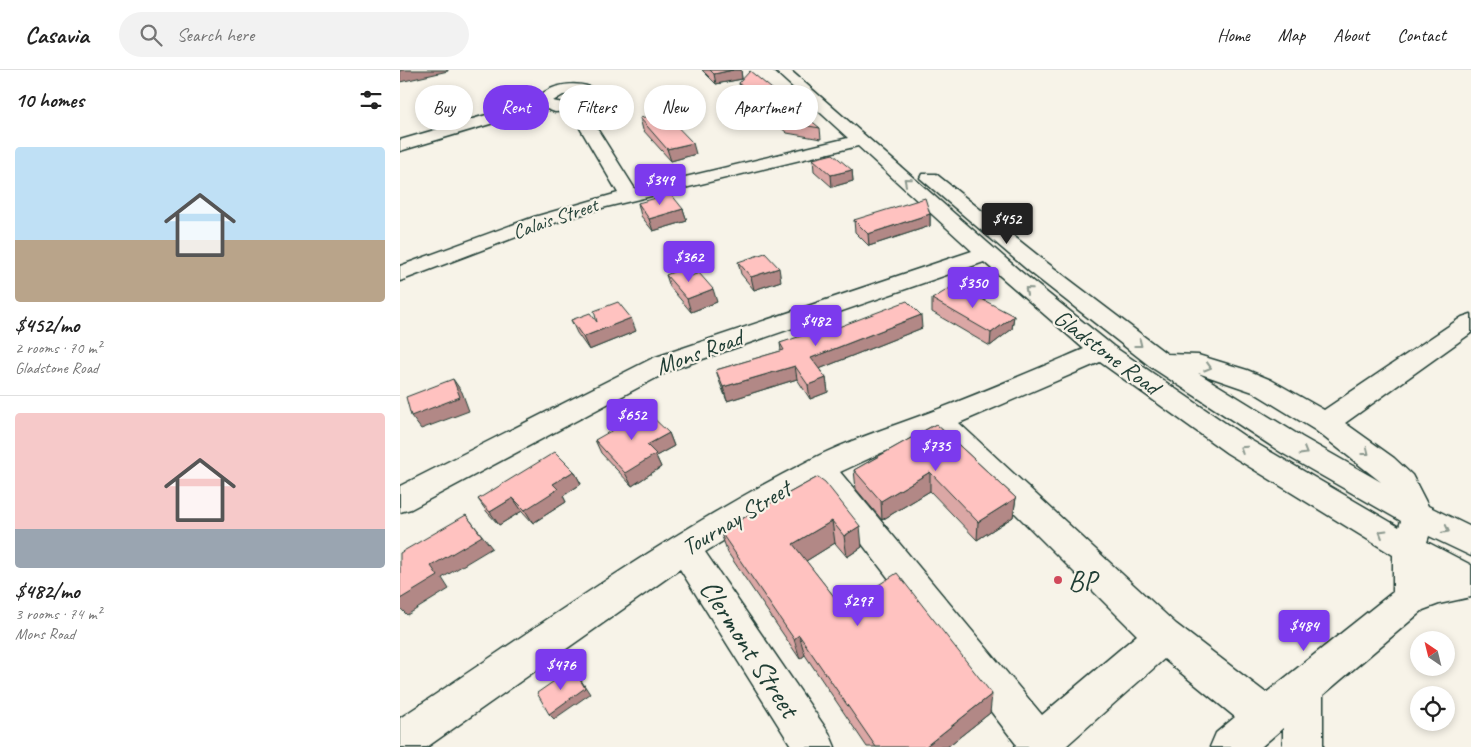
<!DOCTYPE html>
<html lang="en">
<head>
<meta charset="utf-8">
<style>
  body { margin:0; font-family:Caveat,sans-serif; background:#f2f2f2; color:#222; height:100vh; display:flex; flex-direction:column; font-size:19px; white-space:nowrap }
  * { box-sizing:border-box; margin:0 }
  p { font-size:16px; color:#767676 }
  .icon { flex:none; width:28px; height:28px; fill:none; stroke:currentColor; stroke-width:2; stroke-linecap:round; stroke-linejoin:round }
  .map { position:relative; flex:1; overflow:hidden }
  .side { display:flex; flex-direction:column; background:#fff; width:400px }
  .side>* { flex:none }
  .banner { position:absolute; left:15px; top:15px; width:475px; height:45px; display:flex; gap:10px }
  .needle { width:32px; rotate:325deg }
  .controls { position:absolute; left:1010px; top:561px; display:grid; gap:10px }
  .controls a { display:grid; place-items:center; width:45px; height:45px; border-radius:50%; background:#fff; box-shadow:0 2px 8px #0003; font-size:25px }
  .price { position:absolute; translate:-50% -42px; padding:0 11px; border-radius:5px; background:#7c3aed; color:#fff; font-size:16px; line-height:32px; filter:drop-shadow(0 1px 2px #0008) }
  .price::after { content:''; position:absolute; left:50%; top:30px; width:15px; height:11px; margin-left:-8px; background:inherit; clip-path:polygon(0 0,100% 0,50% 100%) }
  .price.on { background:#222; color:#fff }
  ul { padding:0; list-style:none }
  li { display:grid; align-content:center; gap:10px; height:265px; padding:0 15px }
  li+li { border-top:1px solid #e0e0e0 }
  li span { display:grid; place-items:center; height:155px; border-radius:5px; color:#555 }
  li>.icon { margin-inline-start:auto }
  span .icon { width:90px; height:90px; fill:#fffc; stroke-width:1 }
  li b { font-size:21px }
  h2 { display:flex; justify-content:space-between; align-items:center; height:60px; padding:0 15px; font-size:21px }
  .pill { padding:0 18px; border-radius:22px; background:#fff; box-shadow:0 2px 8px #0003; font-size:18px; line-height:45px }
  .pill.on { background:#7c3aed; color:#fff }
  header { display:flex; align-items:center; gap:30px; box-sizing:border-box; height:70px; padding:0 25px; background:#fff; border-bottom:1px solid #e0e0e0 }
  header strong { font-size:24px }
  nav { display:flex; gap:28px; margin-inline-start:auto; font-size:18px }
  .search { width:350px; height:45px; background:#f2f2f2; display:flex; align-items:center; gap:12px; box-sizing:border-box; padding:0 18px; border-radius:28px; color:#767676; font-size:19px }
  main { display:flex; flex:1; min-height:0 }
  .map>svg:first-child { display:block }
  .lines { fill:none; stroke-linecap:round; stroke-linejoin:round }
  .minor-casing { stroke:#1f3d34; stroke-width:3 }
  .minor { fill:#f7f3e8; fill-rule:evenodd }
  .wall { fill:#dba7a5; stroke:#1f3d34 }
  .shaded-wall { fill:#b28886; stroke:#1f3d34 }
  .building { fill:#ffc2c0; stroke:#1f3d34 }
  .oneway { stroke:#8b988e }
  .poi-dot { fill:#d1495b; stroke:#f7f3e8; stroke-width:2 }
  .labels { text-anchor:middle; stroke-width:4.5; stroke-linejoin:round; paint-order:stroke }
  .far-street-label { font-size:20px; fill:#1f3d34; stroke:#f7f3e8 }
  .street-label { font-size:24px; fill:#1f3d34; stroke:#f7f3e8 }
  .near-poi-label { font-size:29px; fill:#1f3d34; stroke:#f7f3e8; text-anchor:start }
  .near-street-label { font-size:29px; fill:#1f3d34; stroke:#f7f3e8 }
</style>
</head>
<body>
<header>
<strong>Casavia</strong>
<div class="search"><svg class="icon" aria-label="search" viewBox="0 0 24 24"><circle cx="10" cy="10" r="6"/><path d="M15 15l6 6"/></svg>Search here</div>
<nav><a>Home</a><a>Map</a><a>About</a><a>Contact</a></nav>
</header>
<main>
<section class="side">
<h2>10 homes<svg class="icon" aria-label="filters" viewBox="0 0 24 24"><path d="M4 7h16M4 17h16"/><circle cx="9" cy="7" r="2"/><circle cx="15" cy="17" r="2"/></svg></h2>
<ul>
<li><span style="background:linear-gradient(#bfe0f5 60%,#b9a48a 0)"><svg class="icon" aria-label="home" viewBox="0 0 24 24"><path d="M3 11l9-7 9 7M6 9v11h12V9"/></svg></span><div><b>$452/mo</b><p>2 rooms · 70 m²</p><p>Gladstone Road</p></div></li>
<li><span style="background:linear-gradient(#f6c9c9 75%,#9aa5b1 0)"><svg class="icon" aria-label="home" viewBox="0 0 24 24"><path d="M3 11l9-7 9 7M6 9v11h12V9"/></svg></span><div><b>$482/mo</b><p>3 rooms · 74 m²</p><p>Mons Road</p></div></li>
</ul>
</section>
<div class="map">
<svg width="1071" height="677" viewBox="0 0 1071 677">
  <rect width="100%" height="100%" fill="#f7f3e8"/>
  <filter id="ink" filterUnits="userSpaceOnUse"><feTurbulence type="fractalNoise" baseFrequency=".02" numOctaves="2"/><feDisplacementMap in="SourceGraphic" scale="10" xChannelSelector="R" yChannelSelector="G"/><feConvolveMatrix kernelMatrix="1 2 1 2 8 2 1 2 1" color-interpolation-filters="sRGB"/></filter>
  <g filter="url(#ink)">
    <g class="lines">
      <defs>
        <path id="minor" d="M374,0H390L620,201L713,276L847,368L999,457L1001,451L882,383L751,297L630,202L520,108L522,104H536L646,192L767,284L798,285L847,300L871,310L924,340L1062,247L1071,244V263L945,353L994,388L1012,405L1028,436L1071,457V486L1029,466L1027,472L1071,495V527L1039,534L1023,540L923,625V677H883V658L861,677H810L816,663L835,647L764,589L665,677H615L616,674L416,414L305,482L429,663L435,677H392L280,499L27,677H0V648C134,560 265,464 408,391C446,371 488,358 528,343C581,323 632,301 684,279L584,192L271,300L11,439L0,442V416L253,288L572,181L458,76L202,138L148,155L0,211V196L134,147L218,123L170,41L155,42L144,38L0,81V70L138,30C145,13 188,8 199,24L195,32L184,38L235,119L448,68ZM178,24L182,26C173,32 163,34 153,31L163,25ZM700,292L827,383L993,485V522L866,623L776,554L559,353ZM798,303L853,322L915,360L981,412L902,367ZM535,363L737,565L642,645L440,402L481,383Z"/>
      </defs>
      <!-- minor casing -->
      <use href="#minor" class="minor-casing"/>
      <!-- minor -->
      <use href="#minor" class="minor"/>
    </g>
    <!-- wall -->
    <path class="wall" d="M302,0H341L342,9L316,14Z
      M339,13L420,58L421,69L387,63L341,23Z
      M240,48L296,84L271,91L243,60Z
      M413,89L452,100L453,111L432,117L414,101Z
      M238,133L283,139L287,151L253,161L241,146Z
      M530,144V156L469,176L455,162L454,150Z
      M338,192L381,211L354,220L341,204Z
      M266,205L291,206L317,232L291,242L270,217Z
      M532,229L614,246L612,259L590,276L532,242Z
      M171,250L236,261L189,280L177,263Z
      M436,258H522L419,299L426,308L428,322L410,329L397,309L327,331L320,313L316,300L381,281L380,273Z
      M536,354L616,428L613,447L577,470L530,421L482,450L456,419L454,400Z
      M269,363L274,376L256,386L261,397L232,416L201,383L195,370Z
      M174,401L181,414L163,426L166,432L133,453L122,441L99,455L87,442L78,429Z
      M418,407L462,477L447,487L435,473L406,491L443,538L590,643L547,677H467L405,585L400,589L328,483L320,461Z"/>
    <!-- shaded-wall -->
    <path class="shaded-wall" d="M0,0H48V1L0,12Z
      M333,0H341L342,9L316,14L314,4Z
      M293,73L296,84L271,91L267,79Z
      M452,100L453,111L432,117L431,105Z
      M283,139L287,151L253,161L249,149Z
      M530,144V156L469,176L468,164Z
      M379,198L381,211L354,220L351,207Z
      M313,219L317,232L291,242L287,229Z
      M521,245L522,258L414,301L411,288Z
      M614,246L612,259L590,276L591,263Z
      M231,248L236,261L189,280L183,267Z
      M395,296L397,309L327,331L323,317Z
      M426,308L428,322L410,329L408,315Z
      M53,309L62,322L69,341L21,359L11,346Z
      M269,363L274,376L256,386L261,397L232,416L225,403L247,375Z
      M174,401L181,414L163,426L166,432L133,453L125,440L153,414Z
      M530,402V421L482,450L481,431Z
      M113,428L122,441L99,455L90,442Z
      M616,428L613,447L577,470L578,452Z
      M66,445L92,478L42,508L49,519L7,545L0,538V529L31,496Z
      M432,451L435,473L398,496L393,474Z
      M460,456L462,477L447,487L444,466Z
      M399,565L405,585L400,589L394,569Z
      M173,598L177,604L190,624L154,649L149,644Z
      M592,624L590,643L547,677H525Z"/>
    <!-- building -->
    <path class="building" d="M310,0H333L314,4Z
      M350,1L420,58L385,52L339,13Z
      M264,43L293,73L267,79L240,48Z
      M433,84L452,100L431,105L413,89Z
      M271,124L283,139L249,149L238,133Z
      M525,128L530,144L468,164L454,150Z
      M365,183L379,198L351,207L338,192Z
      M283,198L291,206L299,203L313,219L287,229L266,205Z
      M555,215L614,246L591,263L532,229Z
      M507,231L521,245L411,288L426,308L408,315L395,296L323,317L316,300L384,280L380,273L434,255L436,258Z
      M218,232L231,248L183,267L171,250L190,243L197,252L194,241Z
      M53,309L60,327L11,346L6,327Z
      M246,341L269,363L247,375L256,384L225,403L195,370Z
      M536,354L616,428L578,452L530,402L481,431L454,400Z
      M155,382L174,401L153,414L158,419L125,440L113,428L90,442L78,429Z
      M418,407L425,412L460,456L444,466L432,451L393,474L443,538L497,503L592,624L525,677H476L399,565L394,569L320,461Z
      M66,445L82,466L31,496L38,506L0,529V483Z
      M173,598L185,618L149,644L137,623Z"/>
    <!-- one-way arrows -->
    <defs><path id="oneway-chevron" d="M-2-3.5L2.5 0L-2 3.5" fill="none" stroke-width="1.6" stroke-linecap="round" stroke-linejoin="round" transform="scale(1.25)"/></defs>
    <g class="oneway">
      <use href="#oneway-chevron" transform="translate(507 111) rotate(-139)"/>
      <use href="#oneway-chevron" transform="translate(628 220) rotate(-139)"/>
      <use href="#oneway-chevron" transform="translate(739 274) rotate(38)"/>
      <use href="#oneway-chevron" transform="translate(808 297) rotate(17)"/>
      <use href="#oneway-chevron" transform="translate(843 379) rotate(-147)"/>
      <use href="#oneway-chevron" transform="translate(904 382) rotate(30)"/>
      <use href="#oneway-chevron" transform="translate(966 382) rotate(38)"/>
      <use href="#oneway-chevron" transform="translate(1046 460) rotate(27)"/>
      <use href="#oneway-chevron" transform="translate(982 463) rotate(-149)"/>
    </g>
  </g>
  <!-- markers -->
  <circle class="poi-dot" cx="658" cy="510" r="5"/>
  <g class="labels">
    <!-- far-street labels -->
    <g class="far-street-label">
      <text transform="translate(155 148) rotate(-19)" y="7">Calais Street</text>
    </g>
    <!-- street labels -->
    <g class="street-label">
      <text transform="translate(299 282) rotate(-20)" y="8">Mons Road</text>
      <text transform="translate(707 282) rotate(37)" y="8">Gladstone Road</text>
      <text transform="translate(336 448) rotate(-31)" y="8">Tournay Street</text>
    </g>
    <!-- near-poi labels -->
    <g class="near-poi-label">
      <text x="668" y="520">BP</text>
    </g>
    <!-- near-street labels -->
    <g class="near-street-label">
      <text transform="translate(350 578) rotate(57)" y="10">Clermont Street</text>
    </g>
  </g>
</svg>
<div class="controls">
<a><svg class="needle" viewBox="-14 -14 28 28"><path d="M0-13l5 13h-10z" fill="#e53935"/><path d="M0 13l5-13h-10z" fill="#767676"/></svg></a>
<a><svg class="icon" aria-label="locate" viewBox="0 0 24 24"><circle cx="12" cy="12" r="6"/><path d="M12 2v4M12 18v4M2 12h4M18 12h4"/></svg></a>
</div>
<b class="price" style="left:260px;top:136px">$349</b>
<b class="price on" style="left:607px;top:175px">$452</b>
<b class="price" style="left:289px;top:213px">$362</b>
<b class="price" style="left:573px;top:239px">$350</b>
<b class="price" style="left:416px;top:277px">$482</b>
<b class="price" style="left:232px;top:371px">$652</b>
<b class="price" style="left:536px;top:402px">$735</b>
<b class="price" style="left:458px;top:557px">$297</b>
<b class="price" style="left:904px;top:582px">$484</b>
<b class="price" style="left:161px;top:621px">$476</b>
<div class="banner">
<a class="pill">Buy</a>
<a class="pill on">Rent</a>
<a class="pill">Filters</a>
<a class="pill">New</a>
<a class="pill">Apartment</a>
</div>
</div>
</main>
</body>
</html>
